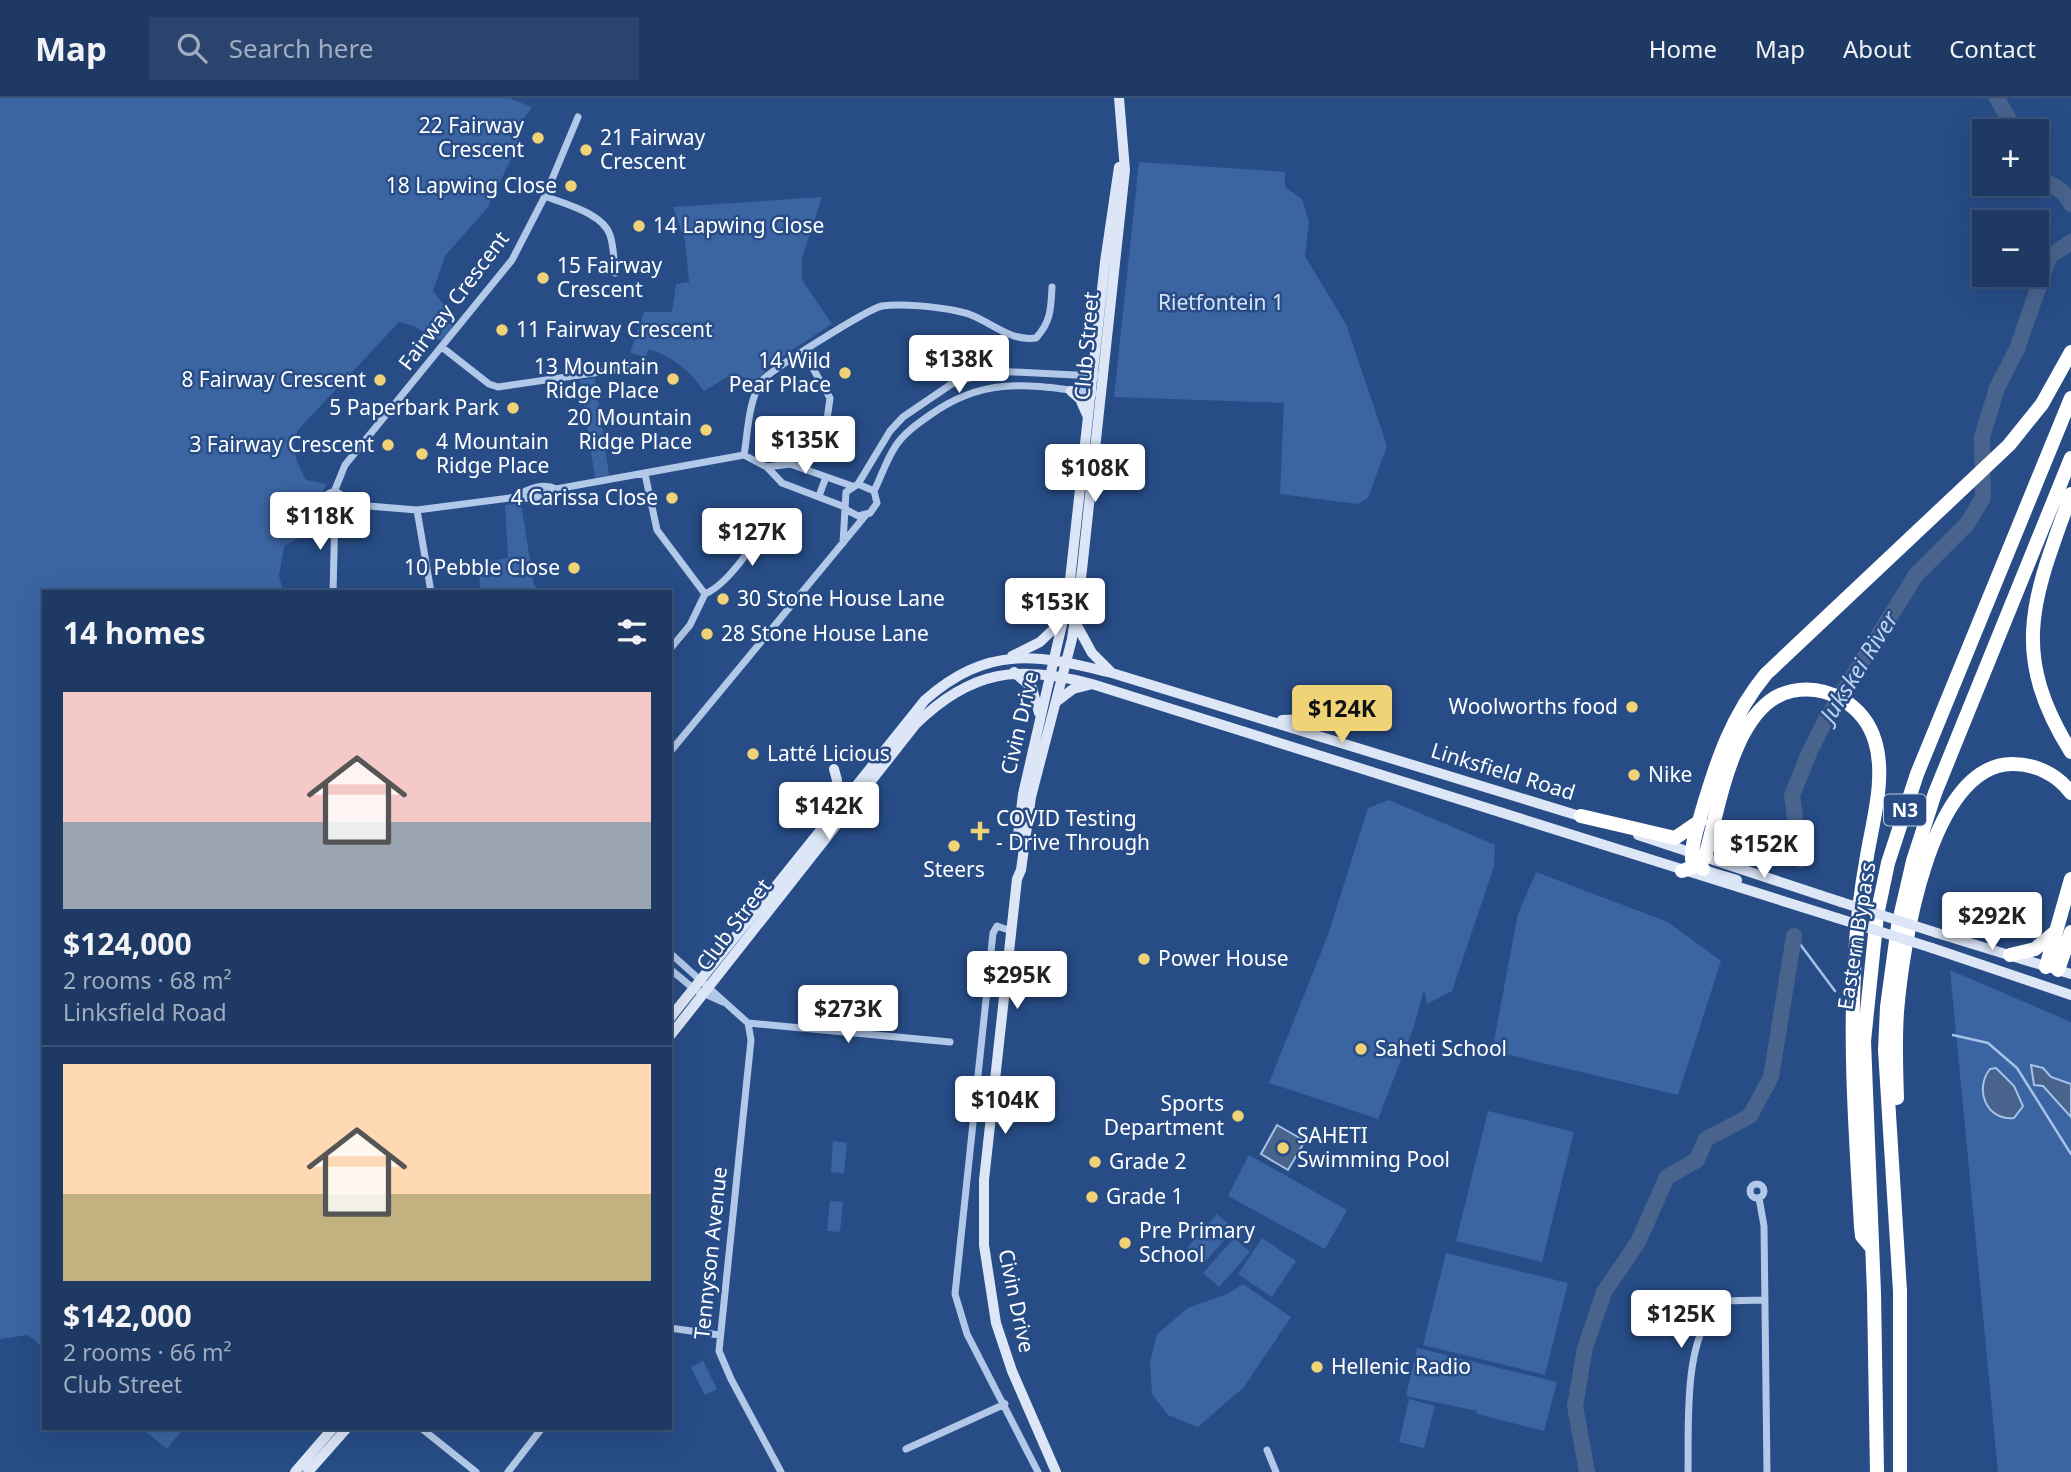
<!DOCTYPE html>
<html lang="en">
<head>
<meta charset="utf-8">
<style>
  body { margin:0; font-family:"Noto Sans",sans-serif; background:#2a446d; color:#f1f3f6; height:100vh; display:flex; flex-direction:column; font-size:26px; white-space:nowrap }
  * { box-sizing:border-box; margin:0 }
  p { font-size:23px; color:#a0acbf }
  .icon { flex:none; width:38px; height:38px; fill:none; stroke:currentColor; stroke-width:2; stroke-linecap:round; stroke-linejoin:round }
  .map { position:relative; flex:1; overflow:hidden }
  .panel { position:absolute; left:42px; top:492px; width:630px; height:840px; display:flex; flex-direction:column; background:#1d3964; border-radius:0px; box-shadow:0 7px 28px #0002,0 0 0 2px #3b5378 }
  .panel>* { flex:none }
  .fabs { position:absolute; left:1972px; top:21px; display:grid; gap:14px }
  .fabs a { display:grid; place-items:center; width:77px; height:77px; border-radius:0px; background:#1d3964; box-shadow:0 7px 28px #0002,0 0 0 2px #3b5378; font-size:35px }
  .price { position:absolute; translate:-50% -60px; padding:0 16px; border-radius:7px; background:#fff; color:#222; font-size:23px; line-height:46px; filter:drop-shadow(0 2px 4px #0008) }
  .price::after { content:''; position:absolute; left:50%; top:42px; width:21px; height:16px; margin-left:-10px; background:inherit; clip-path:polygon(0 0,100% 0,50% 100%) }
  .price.current { background:#f1d377; color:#111 }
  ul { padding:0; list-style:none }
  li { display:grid; align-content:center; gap:14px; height:371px; padding:0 21px }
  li+li { border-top:2px solid #3b5378 }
  li span { display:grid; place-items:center; height:217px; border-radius:0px; color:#555 }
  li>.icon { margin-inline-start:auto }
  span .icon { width:126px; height:126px; fill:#fffc; stroke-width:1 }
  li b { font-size:30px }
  h2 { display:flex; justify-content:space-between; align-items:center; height:84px; padding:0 21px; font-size:30px }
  header { display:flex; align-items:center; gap:42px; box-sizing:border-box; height:98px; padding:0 35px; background:#1d3964; border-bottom:2px solid #3b5378 }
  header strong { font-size:33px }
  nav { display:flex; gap:38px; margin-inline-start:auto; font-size:24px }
  .search { width:490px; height:63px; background:#2a446d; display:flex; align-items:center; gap:18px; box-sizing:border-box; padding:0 24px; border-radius:0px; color:#a0acbf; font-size:26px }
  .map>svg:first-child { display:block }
  .green { fill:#3b65a2 }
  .water { fill:#48638c; stroke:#a6c2e9; stroke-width:2 }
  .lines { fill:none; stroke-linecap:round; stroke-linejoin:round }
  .stream { stroke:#a6c2e9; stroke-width:2.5 }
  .river { stroke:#48638c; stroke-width:16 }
  .minor { stroke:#b2c8e8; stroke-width:7 }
  .secondary { stroke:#dce6f7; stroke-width:10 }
  .motorway { stroke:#fff; stroke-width:14 }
  .secondary-bridge { stroke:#dce6f7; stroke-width:10 }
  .poi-dot { fill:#f1d377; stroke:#274c86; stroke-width:2.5 }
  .labels { text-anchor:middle; stroke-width:5; stroke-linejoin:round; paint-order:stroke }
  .shield { fill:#274c86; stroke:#bec9db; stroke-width:2 }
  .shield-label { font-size:19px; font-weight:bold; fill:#fff }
  .poi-label { font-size:21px; fill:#fff; stroke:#274c86; text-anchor:start }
  .street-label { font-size:21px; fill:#fff; stroke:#274c86 }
  .park-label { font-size:21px; fill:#d5e3f6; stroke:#274c86 }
  .water-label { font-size:23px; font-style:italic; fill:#bdd2ef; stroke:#274c86 }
</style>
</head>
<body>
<header>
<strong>Map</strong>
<div class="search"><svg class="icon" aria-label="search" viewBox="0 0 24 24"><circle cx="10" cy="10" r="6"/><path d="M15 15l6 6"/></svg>Search here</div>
<nav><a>Home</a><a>Map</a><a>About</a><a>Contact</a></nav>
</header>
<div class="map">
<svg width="2071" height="1374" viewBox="0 0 2071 1374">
  <rect width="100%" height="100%" fill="#274c86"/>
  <!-- green -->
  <path class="green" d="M0,0H509L532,9L524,20L518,46L488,109L445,158L433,193L456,222L444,244L413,228L399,224L297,333C290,352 297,365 306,382L327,386L318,404L328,417L327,426L284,448L279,478L283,493L44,494V1250L28,1237L0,1241Z
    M1139,64L1285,74V89L1302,101L1309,124L1305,158L1346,226L1387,348L1368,400L1358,406L1280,396L1284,305L1114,299Z
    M822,99L802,160V182L832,226L769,267L756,285L734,275L704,293C689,272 673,259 648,251L646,259L630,255L644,214H672L676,186L689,184L685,143L673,109Z
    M595,280L609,377L595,380L580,282Z
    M521,405L534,487L541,493H480L479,465L508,460L505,407Z
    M1389,702L1495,747L1494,768L1452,893L1427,906L1424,892L1414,928L1378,1021L1269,985L1328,837L1368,710Z
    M1536,774L1668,824L1721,863L1678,997L1492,953L1518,816Z
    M1950,872L2071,924V1374H1998Z
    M1488,1013L1574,1034L1542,1164L1456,1143Z
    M833,1043L847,1045L844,1075L831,1074Z
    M1249,1057L1347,1112L1325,1151L1228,1098Z
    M830,1103L843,1104L840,1134L827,1133Z
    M1217,1116L1234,1131L1204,1165L1187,1150Z
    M1234,1140L1250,1154L1219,1189L1203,1175Z
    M1262,1140L1296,1163L1272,1199L1238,1176Z
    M1446,1155L1568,1185L1545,1277L1423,1247Z
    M1243,1186L1291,1219L1244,1289L1198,1329L1168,1317L1152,1296L1150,1264L1157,1236L1188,1210L1227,1196Z
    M1417,1250L1557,1284L1544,1333L1477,1316V1313L1406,1298Z
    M703,1263L717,1291L705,1297L691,1269Z
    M1409,1301L1435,1308L1424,1350L1399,1344Z
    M141,1330H192L183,1331L167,1351Z"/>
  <!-- water -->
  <path class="water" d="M2031,967L2043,970L2051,979L2071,986V1019L2043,988L2034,987Z
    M1996,970L2014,988L2023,1008L2014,1020C1986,1023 1974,991 1990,971Z
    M1277,1027L1305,1043L1288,1072L1261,1056Z"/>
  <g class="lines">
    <!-- stream -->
    <path class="stream" d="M1794,838L1835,893
      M1953,937L1988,945L2017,970L2071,1056"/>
    <!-- river -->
    <path class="river" d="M1997,0L2015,33
      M2037,75C2047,90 2060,84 2071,106
      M1801,762L1792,697L1810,653L1825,623L1916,477L1967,426L1983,400L1982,339L1997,290L2017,251L2049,159L2071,144
      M1587,1374L1575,1308L1585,1250L1604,1194L1638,1144L1667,1079L1697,1062L1706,1041L1750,1018L1771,979L1794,838"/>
    <!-- minor -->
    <path class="minor" d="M545,98C564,106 603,115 610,137C614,149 614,163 615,175
      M443,250L489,286L498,289L642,268
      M804,255L830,300L826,329
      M744,357C748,335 748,304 761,284C768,273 868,211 882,208C901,205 939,209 957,213C987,218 1005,244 1036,240C1051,224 1051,210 1052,189
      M767,369L790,366L852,388
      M645,376L657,432L705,496
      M858,386L890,333L903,319L953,285L994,273L1095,278
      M874,393C881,379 886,363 895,349C903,336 917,326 930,317C986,277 1030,287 1094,295
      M324 404a10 10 0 1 1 20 0a10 10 0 1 1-20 0Z
      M334,394L345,367L512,162L545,98L578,19
      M819,398L826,379
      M517,399C527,390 544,385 556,391
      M344,406L417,412L517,399L532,401L556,391L744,357L767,369L782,385L845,409
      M417,412L431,494
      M843,445L846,394L858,386L874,393L877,405L870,415L858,418L847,412
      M333,494L335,415
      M705,496C730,485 759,440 771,415
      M670,551L690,527L705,496
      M670,654L865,418
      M1011,833L997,828L993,835L955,1196L967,1236L1038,1374
      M670,855L748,925L950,944
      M670,871L694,891L723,904
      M748,925L751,942L719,1253L731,1281L781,1374
      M1750 1093a7 7 0 1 1 14 0a7 7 0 1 1-14 0Z
      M1759,1100L1764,1128L1767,1374
      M670,1230L719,1237
      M421,1330L476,1374
      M906,1351L1005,1306
      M1267,1352L1276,1374
      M508,1374L542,1330
      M1688,1374C1689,1327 1682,1233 1723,1203L1763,1202"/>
    <!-- secondary -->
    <path class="secondary" d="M1071,293L1080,301L1088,319
      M1075,524L1092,555L1110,573
      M1012,558L1040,544L1061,524
      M1014,574L1032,590L1039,615
      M1056,604L1073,591L1089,587
      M1282,622L1308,621L1320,612
      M834,671L837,682L835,712
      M1018,737L1023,696L1068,500L1105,164L1119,69
      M1638,737L1841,804
      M1704,772L1737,782
      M1937,835L2071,876
      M1932,850L2071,897
      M670,920L925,602C988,547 1036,556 1112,575L1586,720
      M670,938L916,626C971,572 1019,566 1092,586L1837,820
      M295,1374L333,1330
      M308,1374L347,1330
      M1056,1374L1012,1273L996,1225L984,1147V1082L1017,781L1021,772L1031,699L1072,541L1082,472L1125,72L1119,0"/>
    <!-- motorway -->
    <path class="motorway" d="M2071,396C2034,499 2008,553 2071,654
      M1581,718L1675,740L1700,723
      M1703,771L1692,761C1691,746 1698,728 1702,713C1717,662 1732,617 1766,576L2009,347L2042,306L2071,254
      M1682,773L1698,767L1705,759C1719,711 1733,605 1792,593C1828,586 1864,607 1875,643C1886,679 1873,722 1867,758C1861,791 1857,825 1855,858C1849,948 1856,1039 1861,1129L1862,1138L1872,1150
      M2010,857L2035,851L2054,835
      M2046,869L2071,781
      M2058,872L2071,834
      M1897,1000C1896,971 1895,943 1897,914C1902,851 1929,667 2012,666C2035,666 2057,676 2071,695
      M1877,1374L1874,1195L1864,943L1877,817L1888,765L1917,676L2071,300
      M1900,1374V1193L1885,952L1887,909L1898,828L1913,763L1935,695L2071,360"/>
    <!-- secondary-bridge -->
    <path class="secondary-bridge" d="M1841,804L1937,835
      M1837,820L1932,850"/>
  </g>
  <!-- markers -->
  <g class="poi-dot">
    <circle cx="538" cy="40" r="7"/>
    <circle cx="586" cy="52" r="7"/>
    <circle cx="571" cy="88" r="7"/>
    <circle cx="639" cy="128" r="7"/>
    <circle cx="543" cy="180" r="7"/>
    <circle cx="502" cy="232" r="7"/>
    <circle cx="845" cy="275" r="7"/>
    <circle cx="673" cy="281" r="7"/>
    <circle cx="380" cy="282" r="7"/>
    <circle cx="513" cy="310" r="7"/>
    <circle cx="706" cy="332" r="7"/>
    <circle cx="388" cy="347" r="7"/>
    <circle cx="422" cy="356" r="7"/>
    <circle cx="672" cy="400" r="7"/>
    <circle cx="574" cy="470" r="7"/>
    <circle cx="723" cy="501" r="7"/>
    <circle cx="707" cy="536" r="7"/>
    <circle cx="1632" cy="609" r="7"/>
    <circle cx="753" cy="656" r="7"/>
    <circle cx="1634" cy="677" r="7"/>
    <path d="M976.5 722.5h7v7h7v7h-7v7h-7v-7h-7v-7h7z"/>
    <circle cx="954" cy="748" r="7"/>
    <circle cx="1144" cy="861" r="7"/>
    <circle cx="1361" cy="951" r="7"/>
    <circle cx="1238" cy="1018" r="7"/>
    <circle cx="1283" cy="1050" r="7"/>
    <circle cx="1095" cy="1064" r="7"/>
    <circle cx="1092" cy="1099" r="7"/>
    <circle cx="1125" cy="1145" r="7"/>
    <circle cx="1317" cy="1269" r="7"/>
  </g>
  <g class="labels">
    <!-- shield labels -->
    <rect class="shield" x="1884" y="696.5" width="42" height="31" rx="5"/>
    <g class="shield-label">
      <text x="1905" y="719">N3</text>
    </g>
    <!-- poi labels -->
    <g class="poi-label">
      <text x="524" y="35" text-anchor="end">22 Fairway<tspan x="524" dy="24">Crescent</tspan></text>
      <text x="600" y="47">21 Fairway<tspan x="600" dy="24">Crescent</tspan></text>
      <text x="557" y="95" text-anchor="end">18 Lapwing Close</text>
      <text x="653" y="135">14 Lapwing Close</text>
      <text x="557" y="175">15 Fairway<tspan x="557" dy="24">Crescent</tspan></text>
      <text x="516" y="239">11 Fairway Crescent</text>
      <text x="831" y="270" text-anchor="end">14 Wild<tspan x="831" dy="24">Pear Place</tspan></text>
      <text x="659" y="276" text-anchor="end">13 Mountain<tspan x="659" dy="24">Ridge Place</tspan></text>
      <text x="366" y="289" text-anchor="end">8 Fairway Crescent</text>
      <text x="499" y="317" text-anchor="end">5 Paperbark Park</text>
      <text x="692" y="327" text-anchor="end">20 Mountain<tspan x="692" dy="24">Ridge Place</tspan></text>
      <text x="436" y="351">4 Mountain<tspan x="436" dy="24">Ridge Place</tspan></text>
      <text x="374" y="354" text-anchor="end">3 Fairway Crescent</text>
      <text x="658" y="407" text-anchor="end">4 Carissa Close</text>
      <text x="560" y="477" text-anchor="end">10 Pebble Close</text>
      <text x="737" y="508">30 Stone House Lane</text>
      <text x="721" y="543">28 Stone House Lane</text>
      <text x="1618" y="616" text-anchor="end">Woolworths food</text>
      <text x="767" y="663">Latté Licious</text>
      <text x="1648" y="684">Nike</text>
      <text x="996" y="728">COVID Testing<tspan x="996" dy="24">- Drive Through</tspan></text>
      <text x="954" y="779" text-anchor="middle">Steers</text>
      <text x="1158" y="868">Power House</text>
      <text x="1375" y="958">Saheti School</text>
      <text x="1224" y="1013" text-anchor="end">Sports<tspan x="1224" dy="24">Department</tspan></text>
      <text x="1297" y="1045">SAHETI<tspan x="1297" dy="24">Swimming Pool</tspan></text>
      <text x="1109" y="1071">Grade 2</text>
      <text x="1106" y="1106">Grade 1</text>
      <text x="1139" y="1140">Pre Primary<tspan x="1139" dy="24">School</tspan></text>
      <text x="1331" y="1276">Hellenic Radio</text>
    </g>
    <!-- street labels -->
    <g class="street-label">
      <text transform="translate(454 203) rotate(-53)" y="7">Fairway Crescent</text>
      <text transform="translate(1087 248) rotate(-85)" y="7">Club Street</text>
      <text transform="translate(1020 625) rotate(-77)" y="7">Civin Drive</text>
      <text transform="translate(1503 674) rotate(17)" y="7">Linksfield Road</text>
      <text transform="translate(734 827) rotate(-53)" y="7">Club Street</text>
      <text transform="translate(1857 838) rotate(-81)" y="7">Eastern Bypass</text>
      <text transform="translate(711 1155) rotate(-84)" y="7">Tennyson Avenue</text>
      <text transform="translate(1016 1203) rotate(78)" y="7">Civin Drive</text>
    </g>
    <!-- park labels -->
    <g class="park-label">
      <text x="1221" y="212">Rietfontein 1</text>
    </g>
    <!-- water labels -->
    <g class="water-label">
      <text transform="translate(1859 569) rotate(-58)" y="8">Jukskei River</text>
    </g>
  </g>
</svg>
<div class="fabs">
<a>+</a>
<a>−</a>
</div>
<b class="price" style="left:959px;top:297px">$138K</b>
<b class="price" style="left:805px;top:378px">$135K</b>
<b class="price" style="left:1095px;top:406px">$108K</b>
<b class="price" style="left:320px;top:454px">$118K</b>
<b class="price" style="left:752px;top:470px">$127K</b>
<b class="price" style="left:1055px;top:540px">$153K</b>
<b class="price current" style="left:1342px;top:647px">$124K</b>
<b class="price" style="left:829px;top:744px">$142K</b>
<b class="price" style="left:1764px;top:782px">$152K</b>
<b class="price" style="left:1992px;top:854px">$292K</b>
<b class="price" style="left:1017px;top:913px">$295K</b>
<b class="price" style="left:848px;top:947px">$273K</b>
<b class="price" style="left:1005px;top:1038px">$104K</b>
<b class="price" style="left:1681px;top:1252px">$125K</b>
<section class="panel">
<h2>14 homes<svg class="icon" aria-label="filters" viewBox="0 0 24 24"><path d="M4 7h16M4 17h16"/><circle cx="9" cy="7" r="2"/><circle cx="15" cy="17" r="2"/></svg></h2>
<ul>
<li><span style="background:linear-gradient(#f6c9c9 60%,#9aa5b1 0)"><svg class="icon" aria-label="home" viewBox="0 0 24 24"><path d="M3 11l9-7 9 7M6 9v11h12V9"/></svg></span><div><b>$124,000</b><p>2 rooms · 68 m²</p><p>Linksfield Road</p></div></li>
<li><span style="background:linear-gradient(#ffd9b3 60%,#c2b280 0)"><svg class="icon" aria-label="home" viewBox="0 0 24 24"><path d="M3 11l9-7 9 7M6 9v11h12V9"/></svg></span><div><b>$142,000</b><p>2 rooms · 66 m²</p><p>Club Street</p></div></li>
</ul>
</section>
</div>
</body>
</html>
